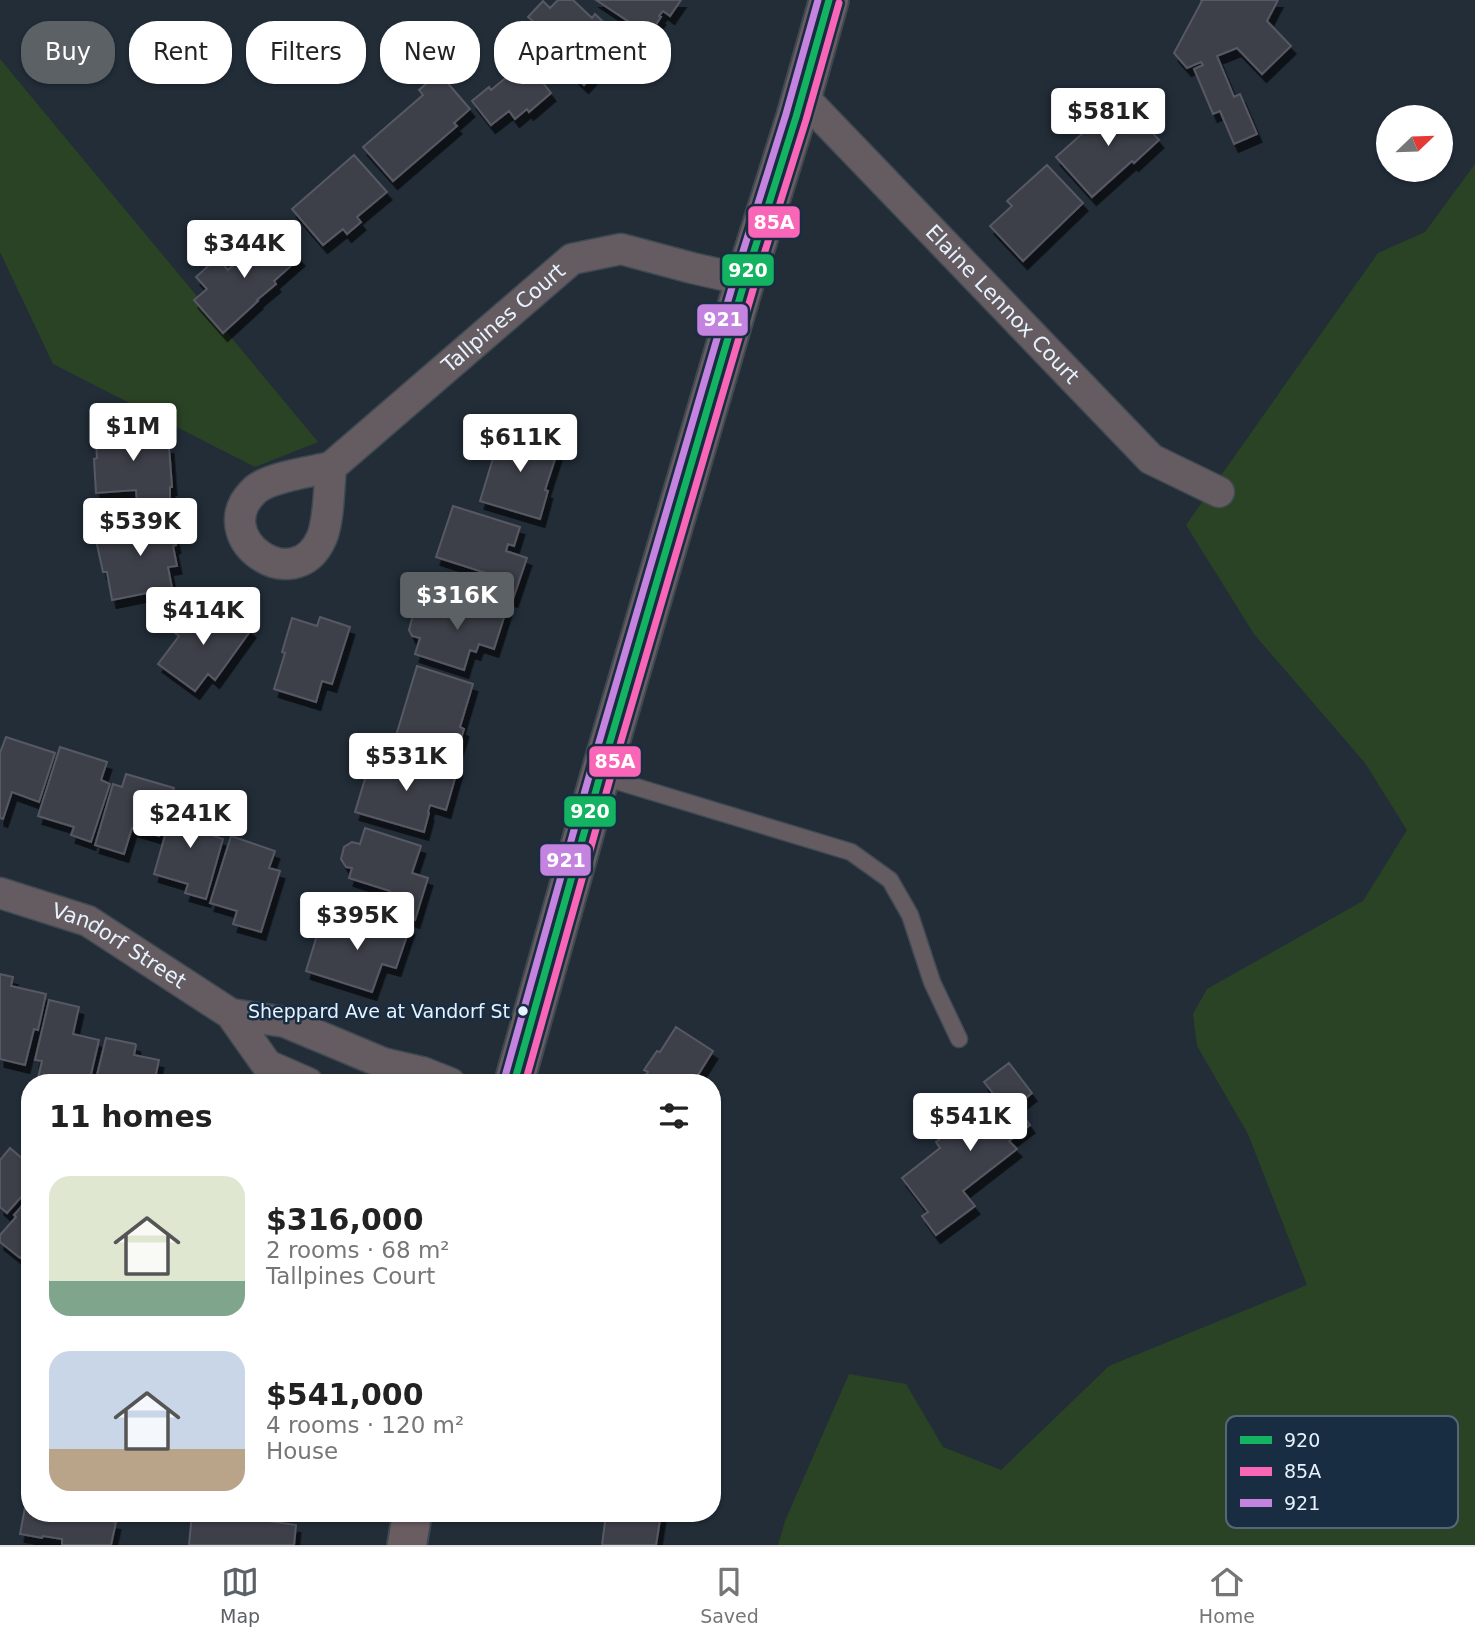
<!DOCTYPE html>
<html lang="en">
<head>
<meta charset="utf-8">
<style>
  body { margin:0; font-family:"DejaVu Sans",sans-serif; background:#f2f2f2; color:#222; height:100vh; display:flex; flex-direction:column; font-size:26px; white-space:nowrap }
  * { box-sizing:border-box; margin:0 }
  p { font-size:23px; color:#767676 }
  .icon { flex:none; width:38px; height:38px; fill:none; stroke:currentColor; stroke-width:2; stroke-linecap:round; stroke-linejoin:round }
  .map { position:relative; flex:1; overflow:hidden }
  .side { position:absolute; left:21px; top:1074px; width:700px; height:448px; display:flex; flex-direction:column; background:#fff; border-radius:28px; box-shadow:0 2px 5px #0004 }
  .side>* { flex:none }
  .guide { position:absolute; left:21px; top:21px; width:700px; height:63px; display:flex; gap:14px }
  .needle { width:46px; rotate:67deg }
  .tools { position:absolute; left:1376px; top:105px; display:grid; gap:14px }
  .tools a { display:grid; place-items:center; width:77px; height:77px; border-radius:50%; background:#fff; box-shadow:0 2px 5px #0004; font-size:35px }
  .price { position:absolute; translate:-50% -60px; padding:0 16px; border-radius:7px; background:#fff; color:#222; font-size:23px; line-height:46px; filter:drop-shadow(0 2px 4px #0008) }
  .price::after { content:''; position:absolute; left:50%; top:42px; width:21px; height:16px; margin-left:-10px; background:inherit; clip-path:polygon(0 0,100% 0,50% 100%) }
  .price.active { background:#5c6166; color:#fff }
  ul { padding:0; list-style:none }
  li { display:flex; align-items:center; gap:21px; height:175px; padding:0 28px }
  li span { display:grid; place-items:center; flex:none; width:196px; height:140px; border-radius:21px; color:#555 }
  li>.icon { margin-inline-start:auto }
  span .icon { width:84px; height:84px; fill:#fffc; stroke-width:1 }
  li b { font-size:30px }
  h2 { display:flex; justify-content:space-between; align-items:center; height:84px; padding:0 28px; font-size:30px }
  .chip { padding:0 24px; border-radius:28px; background:#fff; box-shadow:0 2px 5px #0004; font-size:24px; line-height:63px }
  .chip.active { background:#5c6166; color:#fff }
  .tabs { display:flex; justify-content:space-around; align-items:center; height:98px; border-top:2px solid #e0e0e0; background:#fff; font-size:19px; color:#767676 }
  .tabs a { display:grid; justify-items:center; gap:4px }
  .tabs .active { color:#5c6166 }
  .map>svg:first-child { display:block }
  .green { fill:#2b4325 }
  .building { fill:#3e404a; stroke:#575863; stroke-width:2; filter:url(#shadow) }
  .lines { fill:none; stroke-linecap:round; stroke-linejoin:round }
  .lane-casing { stroke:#3f4952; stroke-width:19 }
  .street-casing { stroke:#3f4952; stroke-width:33 }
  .secondary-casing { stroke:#3f4952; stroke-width:42 }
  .lane { stroke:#655c61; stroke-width:16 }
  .street { stroke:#655c61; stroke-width:30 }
  .secondary { stroke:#6a5d62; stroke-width:38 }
  .bus-1-casing { stroke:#182c42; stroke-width:12 }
  .bus-2-casing { stroke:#182c42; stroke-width:12 }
  .bus-3-casing { stroke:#182c42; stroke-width:12 }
  .bus-1 { stroke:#13b361; stroke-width:7 }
  .bus-2 { stroke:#fa66b7; stroke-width:7 }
  .bus-3 { stroke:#c483df; stroke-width:7 }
  .bus-dot { fill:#e8f2fe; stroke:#182c42; stroke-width:2.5 }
  .labels { text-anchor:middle; stroke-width:5; stroke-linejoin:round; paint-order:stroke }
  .bus-label { font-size:19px; fill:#e8f2fe; stroke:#182c42; text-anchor:end }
  .street-label { font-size:21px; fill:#e8f2fe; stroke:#182c42 }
  .key { fill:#182c42; stroke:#56677a; stroke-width:2 }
  .key-label { font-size:19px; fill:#e8f2fe }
  .line-badge { stroke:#182c42; stroke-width:2.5 }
  .badge-label { font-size:19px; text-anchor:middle; font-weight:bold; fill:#fff }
</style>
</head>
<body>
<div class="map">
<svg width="1475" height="1545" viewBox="0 0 1475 1545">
  <defs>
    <filter id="shadow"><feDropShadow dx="4.5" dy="8" stdDeviation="0" flood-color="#0009"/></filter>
  </defs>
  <rect width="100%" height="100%" fill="#222d38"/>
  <!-- green -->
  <path class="green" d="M0,59L318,442L255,467L53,364L0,252Z
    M1475,164V1545H778L785,1521L849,1374L906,1384L943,1447L1001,1470L1109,1366L1307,1285L1248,1134L1197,1046L1193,1014L1207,989L1363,901L1407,830L1365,763L1254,634L1186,525L1378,253L1425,232Z"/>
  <!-- building -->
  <path class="building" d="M558,0H573L592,18L595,14L629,46L607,69L599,62L594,67L598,70L584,85L528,32L536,24L528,17L543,1L550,8Z
    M596,0H681L670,16L663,11L659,16L661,17L649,35Z
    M1201,0H1278L1267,21L1291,46L1262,74L1237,48L1217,56L1234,97L1240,94L1257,134L1234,144L1220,111L1213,114L1194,69L1203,65L1201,62L1187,68L1174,53L1202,1Z
    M526,61L551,93L529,112L527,109L515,119L509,111L491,125L472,101L489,87L491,90Z
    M439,73L470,109L454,123L457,126L393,181L363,147L423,95L419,90Z
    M1122,98L1159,140L1134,163L1132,161L1092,197L1056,157Z
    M354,155L387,192L357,217L361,222L347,234L343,229L323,245L292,209Z
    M1047,165L1083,203L1023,261L990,226L1012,206L1007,201Z
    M273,229L300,258L274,281L276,284L257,300L258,301L223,333L194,300L207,289L196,277L217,258L228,270Z
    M156,425L157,447L169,446L172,487H170V501L137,503L136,490L96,493L94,459L97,458L95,429Z
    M502,429L559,447L545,490L548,491L540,519L480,501Z
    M453,506L520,527L514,546L508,544L506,551L527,558L513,599L484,590L489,574L436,557Z
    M167,513L170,525H172L176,545L173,546L177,566L168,567L172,588L112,600L107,572H103L96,540L137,532L134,519Z
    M477,598L507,608L494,649L479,644L476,652L470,650L464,670L415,654L420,638L412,636L409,630L413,615L420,612L427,614L430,603L471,616Z
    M197,603L226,624L232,616L251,630L215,680L208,674L195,691L158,664L179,636L175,633Z
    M320,617L350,627L332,684L322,681L316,702L274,689L285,653L282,652L292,618L317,626Z
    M417,666L473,684L460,727L464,729L455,758L395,739Z
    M6,737L55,753L39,802L12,792L3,819L0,818V753Z
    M60,747L107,762L101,780L110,784L91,842L71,835L74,827L38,816Z
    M371,759L423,775L428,759L458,768L446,810L430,805L428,812L429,813L424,832L355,812Z
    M126,774L174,788L159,836L132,828L124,854L95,845L113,784L122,787Z
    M174,804L220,817L214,836L223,839L206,899L185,893L188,884L154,874Z
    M365,828L421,846L412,873L428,878L415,920L385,910L390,891L349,878L352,868L346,867L341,859L344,847L352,842L360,844Z
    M231,836L275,851L269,868L280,871L261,932L233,924L237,911L210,903Z
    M379,917L410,927L396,968L382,964L372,992L306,971L322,919L374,934Z
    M0,974L13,977L11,986L46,994L38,1030L34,1029L25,1065L0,1059Z
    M49,1000L79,1007L73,1034L99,1040L89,1083H62L38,1078L42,1061L35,1060Z
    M676,1027L713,1051L693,1083H639L648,1072L644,1070L657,1051L660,1052Z
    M106,1038L135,1044L136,1045L134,1055L159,1060L154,1083H95Z
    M1009,1063L1032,1093L1016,1106L1030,1125L1009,1141L1017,1149L963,1191L975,1206L936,1235L922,1216L928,1212L902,1178L940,1148L936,1142L955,1127L959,1132L999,1101L984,1082Z
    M10,1148L30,1165V1187L7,1213L0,1207V1160Z
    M30,1197V1247L20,1258L0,1242V1235L16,1217L14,1215Z
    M26,1502L30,1503V1514H71L116,1522L111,1545H62V1539L43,1536L42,1538L20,1534Z
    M192,1514H269L268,1521L296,1525L294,1545H189Z
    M606,1514H661L656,1545H602Z"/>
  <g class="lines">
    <defs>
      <path id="lane" d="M600,776L851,852L890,880L910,915L932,982L959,1039"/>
      <g id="street">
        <path id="s1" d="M802,96L1151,459L1219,492"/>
        <path id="s2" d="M331,467L572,259L621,249L692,268L745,280"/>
        <path d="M331,467C329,486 329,520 322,537C295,601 206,537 254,491C268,477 311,472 331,467Z"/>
        <path id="s3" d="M0,893L88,921L231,1014L267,1065L308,1083"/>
        <path d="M231,1014L285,1022L383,1063L422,1072L450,1083"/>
      </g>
      <path id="secondary" d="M514,1083L600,776L745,280L796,117L829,0
        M407,1545L412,1514"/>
    </defs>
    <!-- lane casing -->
    <use href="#lane" class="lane-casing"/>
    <!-- street casing -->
    <use href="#street" class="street-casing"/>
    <!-- secondary casing -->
    <use href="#secondary" class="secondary-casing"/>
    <!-- lane -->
    <use href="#lane" class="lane"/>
    <!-- street -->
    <use href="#street" class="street"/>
    <!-- secondary -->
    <use href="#secondary" class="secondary"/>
    <defs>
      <path id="bus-1" d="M514,1083L600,776L745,280L796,117L829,0"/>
      <path id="bus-2" d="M525,1083L610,779L755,283L806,120L839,3"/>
      <path id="bus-3" d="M504,1080L590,773L735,277L786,114L818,0"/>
    </defs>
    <!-- bus-1 casing -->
    <use href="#bus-1" class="bus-1-casing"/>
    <!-- bus-2 casing -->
    <use href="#bus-2" class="bus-2-casing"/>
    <!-- bus-3 casing -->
    <use href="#bus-3" class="bus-3-casing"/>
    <!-- bus-1 -->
    <use href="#bus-1" class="bus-1"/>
    <!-- bus-2 -->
    <use href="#bus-2" class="bus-2"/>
    <!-- bus-3 -->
    <use href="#bus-3" class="bus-3"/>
  </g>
  <!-- markers -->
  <circle class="bus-dot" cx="523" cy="1011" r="6"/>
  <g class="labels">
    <!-- bus labels -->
    <g class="bus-label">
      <text x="510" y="1018">Sheppard Ave at Vandorf St</text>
    </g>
    <!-- street labels -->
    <g class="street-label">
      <text dy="7" stroke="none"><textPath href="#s1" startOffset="289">Elaine Lennox Court</textPath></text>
      <text dy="7" stroke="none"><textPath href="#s2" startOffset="228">Tallpines Court</textPath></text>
      <text dy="7" stroke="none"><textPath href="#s3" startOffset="131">Vandorf Street</textPath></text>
    </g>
  </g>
  <!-- legend -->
  <rect x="1226" y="1416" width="232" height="112" rx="10" class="key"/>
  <rect x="1240" y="1436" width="32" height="8" fill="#13b361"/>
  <rect x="1240" y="1467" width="32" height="9" fill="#fa66b7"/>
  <rect x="1240" y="1499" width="32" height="8" fill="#c483df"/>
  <g class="key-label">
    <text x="1284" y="1447">920</text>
    <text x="1284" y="1478">85A</text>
    <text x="1284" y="1510">921</text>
  </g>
  <g class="line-badge">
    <rect x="747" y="205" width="54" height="34" rx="7" fill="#fa66b7"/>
    <rect x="721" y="253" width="54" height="34" rx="7" fill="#13b361"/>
    <rect x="696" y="303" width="53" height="34" rx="7" fill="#c483df"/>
    <rect x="588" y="745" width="54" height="33" rx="7" fill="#fa66b7"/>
    <rect x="563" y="795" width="54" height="33" rx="7" fill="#13b361"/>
    <rect x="539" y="843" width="53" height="34" rx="7" fill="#c483df"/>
  </g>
  <g class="badge-label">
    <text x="774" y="229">85A</text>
    <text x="748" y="277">920</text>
    <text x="723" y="326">921</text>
    <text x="615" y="768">85A</text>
    <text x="590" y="818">920</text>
    <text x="566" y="867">921</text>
  </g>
</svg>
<div class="tools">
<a><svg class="needle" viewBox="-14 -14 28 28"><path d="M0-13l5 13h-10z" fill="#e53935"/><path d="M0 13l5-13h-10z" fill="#767676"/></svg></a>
</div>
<b class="price" style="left:1108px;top:148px">$581K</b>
<b class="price" style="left:244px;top:280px">$344K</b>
<b class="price" style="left:133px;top:463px">$1M</b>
<b class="price" style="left:520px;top:474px">$611K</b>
<b class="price" style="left:140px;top:558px">$539K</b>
<b class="price active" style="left:457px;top:632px">$316K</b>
<b class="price" style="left:203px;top:647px">$414K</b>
<b class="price" style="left:406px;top:793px">$531K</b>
<b class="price" style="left:190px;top:850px">$241K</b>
<b class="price" style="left:357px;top:952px">$395K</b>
<b class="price" style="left:970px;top:1153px">$541K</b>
<div class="guide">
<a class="chip active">Buy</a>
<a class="chip">Rent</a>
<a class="chip">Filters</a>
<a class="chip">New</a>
<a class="chip">Apartment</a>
</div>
<section class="side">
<h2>11 homes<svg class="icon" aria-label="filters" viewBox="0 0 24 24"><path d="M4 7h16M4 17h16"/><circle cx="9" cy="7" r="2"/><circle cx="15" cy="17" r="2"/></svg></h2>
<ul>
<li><span style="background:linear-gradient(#dfe7d0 75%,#7fa58c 0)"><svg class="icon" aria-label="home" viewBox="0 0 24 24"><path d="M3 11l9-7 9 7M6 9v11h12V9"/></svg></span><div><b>$316,000</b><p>2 rooms · 68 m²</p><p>Tallpines Court</p></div></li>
<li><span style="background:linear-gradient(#c9d6e8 70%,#b9a48a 0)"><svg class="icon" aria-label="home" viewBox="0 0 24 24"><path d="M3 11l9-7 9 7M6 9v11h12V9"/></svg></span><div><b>$541,000</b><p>4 rooms · 120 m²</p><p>House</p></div></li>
</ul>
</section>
</div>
<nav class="tabs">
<a class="active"><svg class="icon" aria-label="map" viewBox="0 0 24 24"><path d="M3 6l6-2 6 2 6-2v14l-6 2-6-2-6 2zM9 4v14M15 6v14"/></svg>Map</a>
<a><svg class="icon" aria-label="saved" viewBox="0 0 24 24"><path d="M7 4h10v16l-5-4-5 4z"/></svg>Saved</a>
<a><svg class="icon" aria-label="home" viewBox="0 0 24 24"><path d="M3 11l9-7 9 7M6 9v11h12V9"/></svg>Home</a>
</nav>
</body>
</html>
